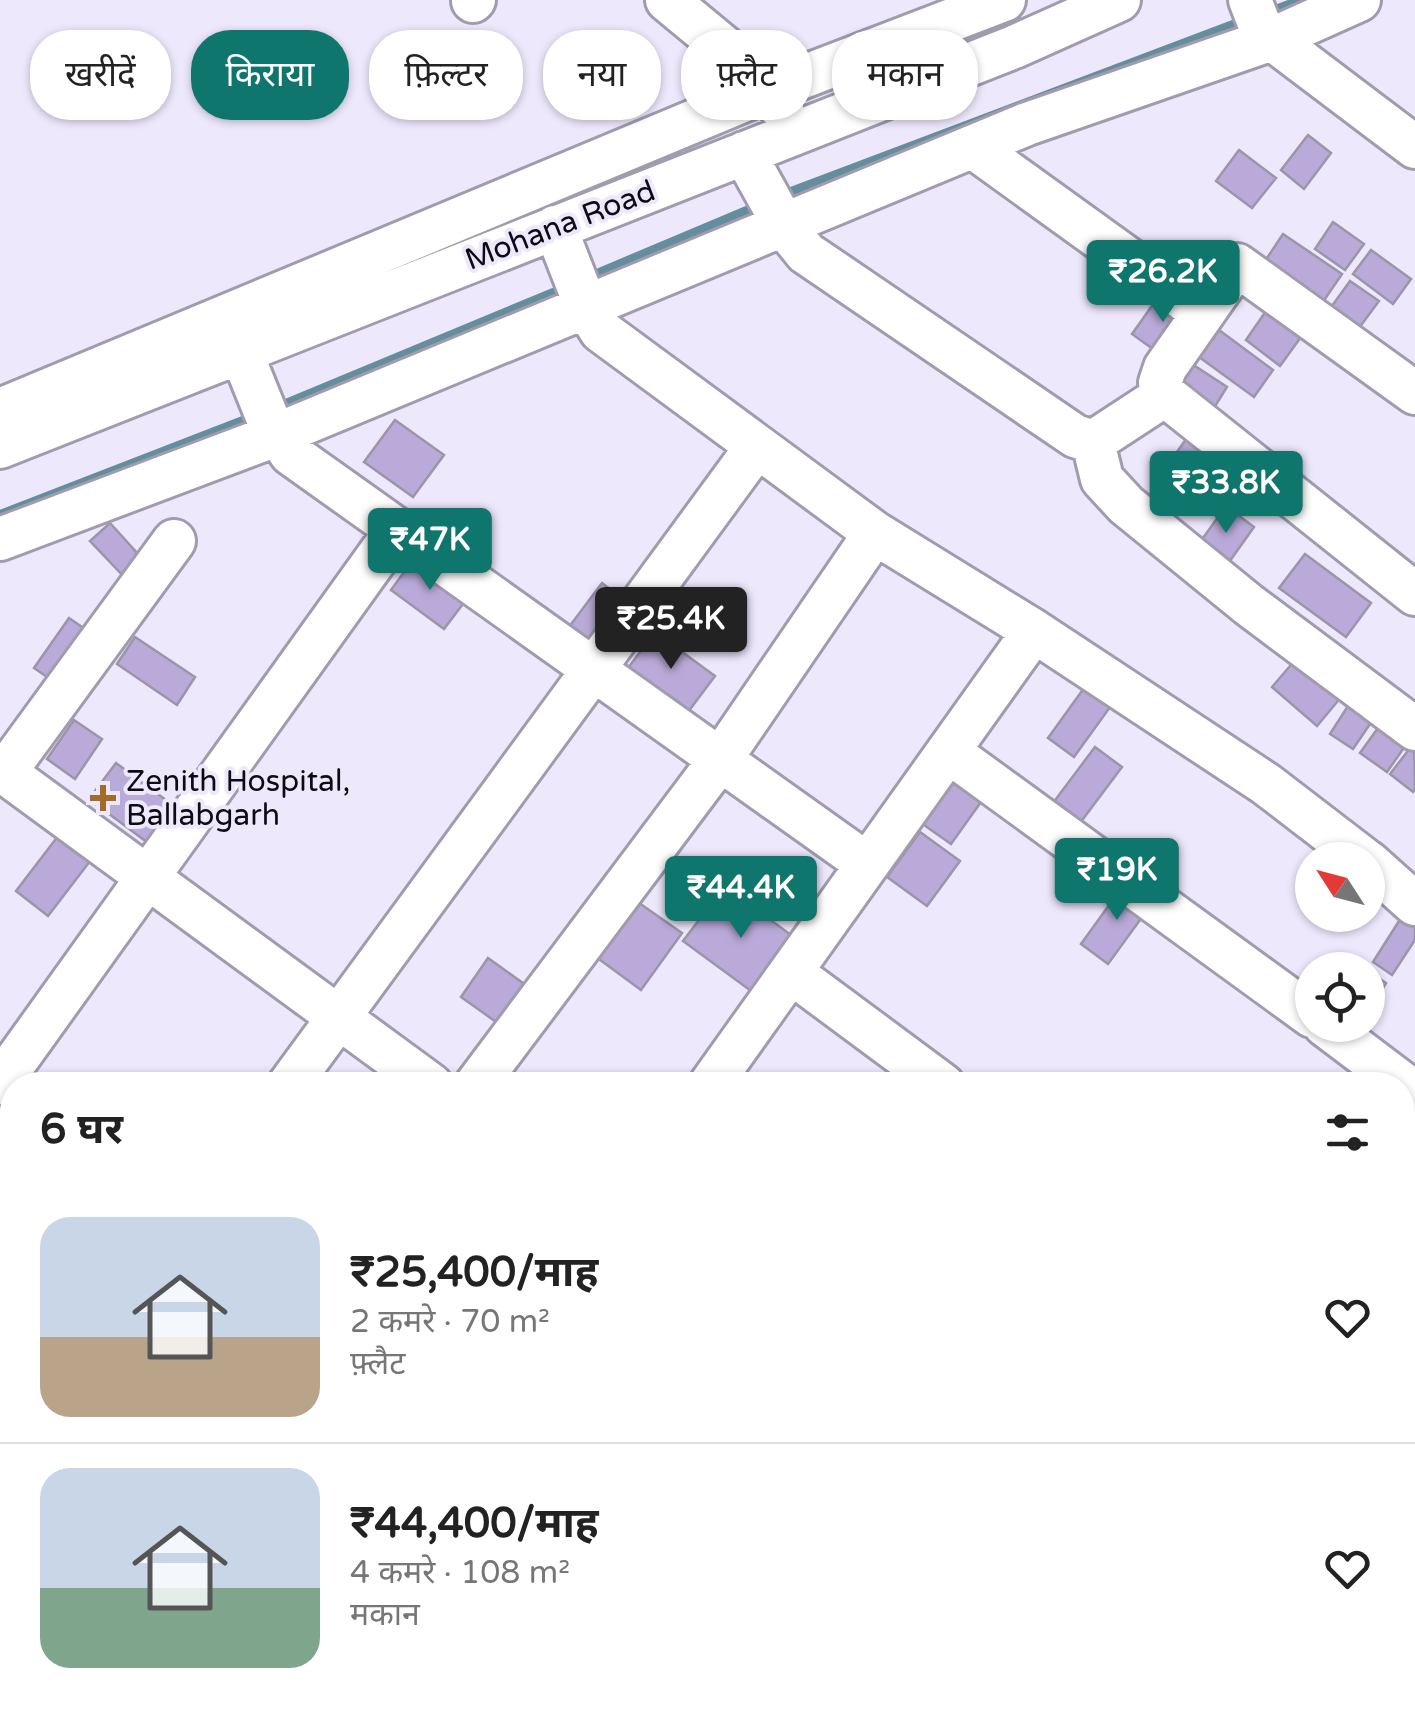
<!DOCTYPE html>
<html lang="hi">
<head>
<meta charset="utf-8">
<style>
  body { margin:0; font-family:"Varela Round","Noto Sans Devanagari",sans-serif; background:#f6f6f6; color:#222; height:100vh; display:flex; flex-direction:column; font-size:38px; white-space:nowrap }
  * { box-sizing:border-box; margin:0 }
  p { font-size:32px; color:#767676 }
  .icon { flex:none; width:55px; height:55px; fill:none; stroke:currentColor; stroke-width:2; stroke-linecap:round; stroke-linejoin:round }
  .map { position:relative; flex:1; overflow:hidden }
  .details { position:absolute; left:0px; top:1072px; width:1415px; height:642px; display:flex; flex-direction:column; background:#fff; border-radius:40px 40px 0 0; box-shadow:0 2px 8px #0004 }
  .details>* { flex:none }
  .guide { position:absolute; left:30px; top:30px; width:1355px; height:90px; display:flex; gap:20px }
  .needle { width:65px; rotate:306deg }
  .tools { position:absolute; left:1295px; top:842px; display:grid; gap:20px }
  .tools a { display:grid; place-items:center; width:90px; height:90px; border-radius:50%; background:#fff; box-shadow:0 2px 8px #0004; font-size:50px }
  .price { position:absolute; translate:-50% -85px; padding:0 22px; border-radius:10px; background:#0f766e; color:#fff; font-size:32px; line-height:65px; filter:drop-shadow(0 2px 5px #0008) }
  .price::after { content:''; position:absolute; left:50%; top:60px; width:30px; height:22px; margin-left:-15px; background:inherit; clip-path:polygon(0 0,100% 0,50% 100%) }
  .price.on { background:#222; color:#fff }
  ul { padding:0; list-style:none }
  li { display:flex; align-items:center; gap:30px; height:250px; padding:0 40px }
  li+li { border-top:2px solid #e0e0e0 }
  li span { display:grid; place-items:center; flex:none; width:280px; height:200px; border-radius:30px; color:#555 }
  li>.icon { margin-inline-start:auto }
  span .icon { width:120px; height:120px; fill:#fffc; stroke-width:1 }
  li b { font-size:42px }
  h2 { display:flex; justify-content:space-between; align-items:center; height:120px; padding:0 40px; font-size:42px }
  .pill { padding:0 35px; border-radius:40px; background:#fff; box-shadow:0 2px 8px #0004; font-size:35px; line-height:90px }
  .pill.on { background:#0f766e; color:#fff }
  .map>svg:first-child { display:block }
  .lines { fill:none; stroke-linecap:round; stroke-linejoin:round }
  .stream { stroke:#648e9e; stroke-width:10 }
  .building { fill:#baaad9; stroke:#9b95a8; stroke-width:2.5 }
  .minor-casing { stroke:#a19bae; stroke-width:48 }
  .minor { stroke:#fff; stroke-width:42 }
  .poi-dot { fill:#a46a2a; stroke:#eee8fd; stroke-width:4 }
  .labels { text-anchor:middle; stroke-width:8; stroke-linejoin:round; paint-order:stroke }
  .street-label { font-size:30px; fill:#0d0a11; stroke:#eee8fd }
  .poi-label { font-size:30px; fill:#0d0a11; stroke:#eee8fd; text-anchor:start }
</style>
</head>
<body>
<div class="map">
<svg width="1415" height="1714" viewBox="0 0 1415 1714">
  <rect width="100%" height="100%" fill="#eee8fd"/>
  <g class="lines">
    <!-- stream -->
    <path class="stream" d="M1265,14L1302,0
      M778,197L1249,19
      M585,279L763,204
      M276,408L570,286
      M0,515L256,416"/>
  </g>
  <!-- building -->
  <path class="building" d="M1308,135L1331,153L1304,189L1281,170Z
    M1239,150L1276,178L1252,208L1216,181Z
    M1333,222L1364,244L1345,270L1315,249Z
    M1283,234L1342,274L1318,309L1259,270Z
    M1371,250L1411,279L1393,304L1353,274Z
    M1350,281L1379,301L1353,336L1324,317Z
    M1161,293L1194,316L1164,357L1132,334Z
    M1266,311L1301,337L1280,366L1246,340Z
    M1219,330L1273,370L1254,397L1199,357Z
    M1192,364L1227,387L1206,421L1170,398Z
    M395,420L444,455L413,497L364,462Z
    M1197,424L1217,438L1193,471L1174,456Z
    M1222,445L1248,463L1224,498L1197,479Z
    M1226,506L1254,527L1227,565L1198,545Z
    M110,523L148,565L129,582L90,541Z
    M1305,554L1371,603L1346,637L1279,588Z
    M416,556L469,596L444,629L391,590Z
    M602,583L623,599L585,651L563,635Z
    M69,618L98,638L63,688L34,668Z
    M655,632L715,676L688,712L628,668Z
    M135,637L195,677L177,705L117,664Z
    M1302,652L1347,690L1317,726L1272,687Z
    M1092,677L1118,696L1074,757L1048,738Z
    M1348,706L1372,721L1353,749L1330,734Z
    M74,720L102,739L75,779L47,759Z
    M1383,721L1410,739L1387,772L1360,753Z
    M1414,743L1415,789L1413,792L1390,774Z
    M1095,747L1122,767L1080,823L1053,803Z
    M955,762L991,788L951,844L914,818Z
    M116,763L174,806L148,843L89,799Z
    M65,827L97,852L48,916L16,891Z
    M920,832L960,861L927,906L887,877Z
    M1125,883L1153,902L1108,964L1081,944Z
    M725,886L799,941L758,996L683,941Z
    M632,898L682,933L641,990L592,954Z
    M1406,910L1415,915V940L1392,975L1373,962Z
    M488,958L534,991L506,1029L461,997Z
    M1368,971L1386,983L1368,1012Z"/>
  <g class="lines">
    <defs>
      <path id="minor" d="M667,0L731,53L782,109
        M1250,0L1260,26L1272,39L1415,147
        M473,1L474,0
        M973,147L1203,313
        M744,153L785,227L806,253L1075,436L1093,442L1165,395
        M555,227L587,309L601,331L875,533L1034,631L710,1085
        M241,352L270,424L291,454L867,864
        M1415,393L1237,265L1165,368L1160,383L1165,395L1415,594
        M0,410L769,90L1004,0
        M1093,442L1102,479L1126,505L1249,605L1415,729
        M0,447L1014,47L1119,0
        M0,539L276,435L1027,124L1272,39L1359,0
        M1034,631L1266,784L1365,860
        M949,752L1312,1016
        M0,769L431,1085
        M5,772L174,541
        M1368,862L1415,904
        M792,973L943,1085
        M1325,1025L1415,1093
        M0,1083L396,531
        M289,1085L755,449
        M476,1085L722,757L875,533
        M1402,1185L1415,1193
        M0,1482H12
        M1402,1567L1415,1568
        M1082,1702L1097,1714
        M0,1708L12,1690
        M198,1714L206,1702
        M418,1714L426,1702
        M652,1714L660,1702
        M859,1714L868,1702
        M1274,1714L1282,1702"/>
    </defs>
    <!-- minor casing -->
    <use href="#minor" class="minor-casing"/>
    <!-- minor -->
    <use href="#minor" class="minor"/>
  </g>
  <!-- markers -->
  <path class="poi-dot" d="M98 783h10v10h10v10h-10v10h-10v-10h-10v-10h10z"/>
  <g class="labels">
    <!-- street labels -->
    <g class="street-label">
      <text transform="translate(560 225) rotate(-21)" y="10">Mohana Road</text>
    </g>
    <!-- poi labels -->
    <g class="poi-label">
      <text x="126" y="791">Zenith Hospital,<tspan x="126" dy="34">Ballabgarh</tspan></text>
    </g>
  </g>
</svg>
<div class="tools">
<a><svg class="needle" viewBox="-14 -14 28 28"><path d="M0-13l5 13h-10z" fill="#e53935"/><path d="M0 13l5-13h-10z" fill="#767676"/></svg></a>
<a><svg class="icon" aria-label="locate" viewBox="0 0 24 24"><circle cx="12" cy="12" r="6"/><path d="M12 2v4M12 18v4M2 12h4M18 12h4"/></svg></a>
</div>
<b class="price" style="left:1163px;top:325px">₹26.2K</b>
<b class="price" style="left:1226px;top:536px">₹33.8K</b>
<b class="price" style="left:430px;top:593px">₹47K</b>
<b class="price on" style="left:671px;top:672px">₹25.4K</b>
<b class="price" style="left:1117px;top:923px">₹19K</b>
<b class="price" style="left:741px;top:941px">₹44.4K</b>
<div class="guide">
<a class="pill">खरीदें</a>
<a class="pill on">किराया</a>
<a class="pill">फ़िल्टर</a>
<a class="pill">नया</a>
<a class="pill">फ़्लैट</a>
<a class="pill">मकान</a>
</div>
<section class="details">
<h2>6 घर<svg class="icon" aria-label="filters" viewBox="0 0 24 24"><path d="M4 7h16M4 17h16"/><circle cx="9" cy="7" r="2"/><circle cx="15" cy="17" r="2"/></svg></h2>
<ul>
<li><span style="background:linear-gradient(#c9d6e8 60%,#b9a48a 0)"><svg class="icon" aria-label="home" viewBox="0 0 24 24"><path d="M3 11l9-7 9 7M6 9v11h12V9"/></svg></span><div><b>₹25,400/माह</b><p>2 कमरे · 70 m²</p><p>फ़्लैट</p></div><svg class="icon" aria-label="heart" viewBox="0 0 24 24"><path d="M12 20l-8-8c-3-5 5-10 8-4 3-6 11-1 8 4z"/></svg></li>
<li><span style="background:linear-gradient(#c9d6e8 60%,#7fa58c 0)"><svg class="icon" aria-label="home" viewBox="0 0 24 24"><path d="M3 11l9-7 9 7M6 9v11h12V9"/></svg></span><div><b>₹44,400/माह</b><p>4 कमरे · 108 m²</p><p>मकान</p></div><svg class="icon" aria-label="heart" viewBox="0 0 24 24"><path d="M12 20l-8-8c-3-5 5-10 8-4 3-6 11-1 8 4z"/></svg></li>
</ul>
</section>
</div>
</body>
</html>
